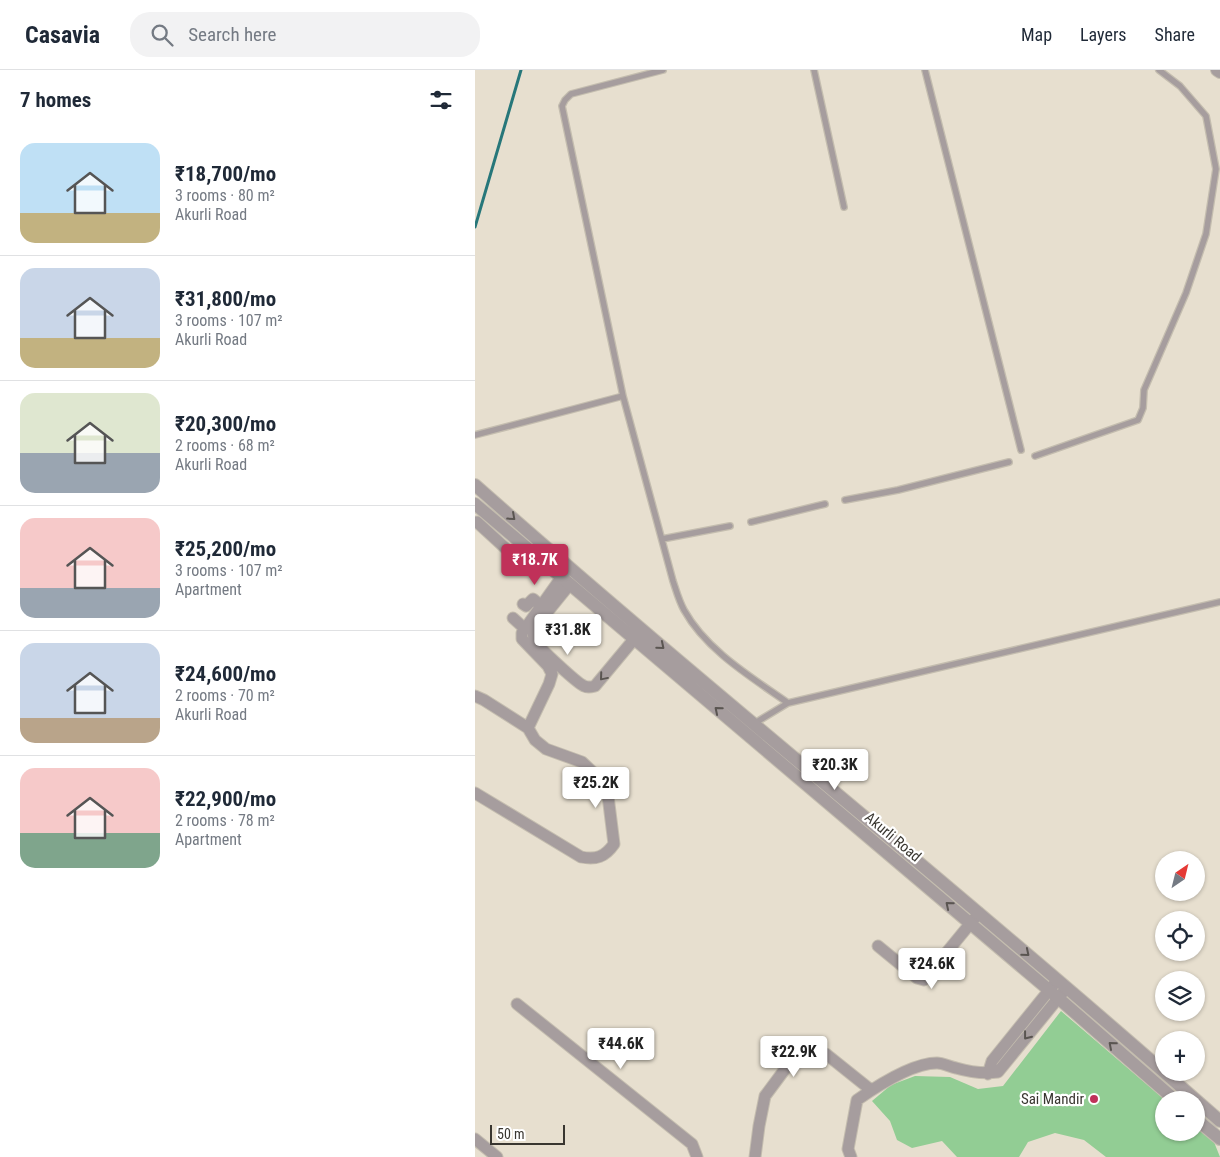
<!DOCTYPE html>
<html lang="en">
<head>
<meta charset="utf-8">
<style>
  body { margin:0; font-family:"Roboto Condensed",sans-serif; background:#f2f2f3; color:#1f2937; height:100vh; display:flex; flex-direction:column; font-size:19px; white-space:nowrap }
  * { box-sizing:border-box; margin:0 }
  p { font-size:16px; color:#747a83 }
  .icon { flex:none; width:28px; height:28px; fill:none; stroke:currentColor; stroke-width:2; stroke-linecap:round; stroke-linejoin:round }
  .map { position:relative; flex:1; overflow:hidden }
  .sheet { display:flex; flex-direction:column; background:#fff; width:475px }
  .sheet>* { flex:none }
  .needle { width:32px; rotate:35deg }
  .controls { position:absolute; left:680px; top:781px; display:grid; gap:10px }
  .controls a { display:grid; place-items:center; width:50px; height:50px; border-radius:50%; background:#fff; box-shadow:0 1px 4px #0004; font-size:25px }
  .scale { position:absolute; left:15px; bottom:12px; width:75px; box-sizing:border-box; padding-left:5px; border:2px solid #393630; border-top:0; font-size:14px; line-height:18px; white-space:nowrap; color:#393630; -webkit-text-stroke:4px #fff; paint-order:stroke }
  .price { position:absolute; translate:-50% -42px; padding:0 11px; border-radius:5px; background:#fff; color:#222; font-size:16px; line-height:32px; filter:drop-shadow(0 1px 2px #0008) }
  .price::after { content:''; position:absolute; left:50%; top:30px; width:15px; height:11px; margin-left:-8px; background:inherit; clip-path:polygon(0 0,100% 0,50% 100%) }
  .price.on { background:#c03159; color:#fff }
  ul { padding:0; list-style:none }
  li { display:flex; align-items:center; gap:15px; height:125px; padding:0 20px }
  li+li { border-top:1px solid #e0e1e3 }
  li span { display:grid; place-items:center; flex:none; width:140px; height:100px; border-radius:15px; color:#555 }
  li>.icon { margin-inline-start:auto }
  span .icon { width:60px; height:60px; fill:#fffc; stroke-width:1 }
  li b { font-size:21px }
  h2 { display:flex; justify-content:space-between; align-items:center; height:60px; padding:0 20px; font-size:21px }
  header { display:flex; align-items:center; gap:30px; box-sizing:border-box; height:70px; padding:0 25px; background:#fff; border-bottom:1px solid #e0e1e3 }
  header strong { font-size:24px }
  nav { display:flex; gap:28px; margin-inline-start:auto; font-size:18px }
  .search { width:350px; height:45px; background:#f2f2f3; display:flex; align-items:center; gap:12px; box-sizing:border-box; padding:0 18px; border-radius:20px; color:#747a83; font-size:19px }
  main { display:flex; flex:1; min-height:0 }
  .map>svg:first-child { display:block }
  .green { fill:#92cd94 }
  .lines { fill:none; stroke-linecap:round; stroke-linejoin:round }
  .stream { stroke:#27777a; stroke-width:3 }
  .service-casing { stroke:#c4bdaf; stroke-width:8 }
  .minor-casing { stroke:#c4bdaf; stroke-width:13 }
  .tertiary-casing { stroke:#c4bdaf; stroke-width:14 }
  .service { stroke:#a69d9e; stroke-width:5.5 }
  .minor { stroke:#a69d9e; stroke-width:11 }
  .tertiary { stroke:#a69d9e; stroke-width:12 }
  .oneway { stroke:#5a5551 }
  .poi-dot { fill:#c03159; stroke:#fff; stroke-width:2 }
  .labels { text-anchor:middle; stroke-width:4.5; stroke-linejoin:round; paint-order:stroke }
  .street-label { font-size:15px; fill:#393630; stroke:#fff }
  .poi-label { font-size:15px; fill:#393630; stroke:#fff; text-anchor:end }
</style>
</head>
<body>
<header>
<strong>Casavia</strong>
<div class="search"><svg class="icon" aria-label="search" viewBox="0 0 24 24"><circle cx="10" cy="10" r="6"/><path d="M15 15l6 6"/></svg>Search here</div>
<nav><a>Map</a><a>Layers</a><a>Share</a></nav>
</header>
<main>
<section class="sheet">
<h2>7 homes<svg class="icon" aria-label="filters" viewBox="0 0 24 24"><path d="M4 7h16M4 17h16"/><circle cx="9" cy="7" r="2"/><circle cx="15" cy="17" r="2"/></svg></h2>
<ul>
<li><span style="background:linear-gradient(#bfe0f5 70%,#c2b280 0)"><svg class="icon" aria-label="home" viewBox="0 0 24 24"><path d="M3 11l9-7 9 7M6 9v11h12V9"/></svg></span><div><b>₹18,700/mo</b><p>3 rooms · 80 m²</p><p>Akurli Road</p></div></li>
<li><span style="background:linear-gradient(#c9d6e8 70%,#c2b280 0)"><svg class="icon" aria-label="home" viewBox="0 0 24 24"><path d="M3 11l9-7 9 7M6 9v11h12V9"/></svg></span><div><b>₹31,800/mo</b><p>3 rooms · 107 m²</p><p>Akurli Road</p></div></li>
<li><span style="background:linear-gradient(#dfe7d0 60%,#9aa5b1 0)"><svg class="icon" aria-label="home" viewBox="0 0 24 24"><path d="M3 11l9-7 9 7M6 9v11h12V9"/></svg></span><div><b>₹20,300/mo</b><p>2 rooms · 68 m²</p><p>Akurli Road</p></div></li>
<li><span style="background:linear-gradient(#f6c9c9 70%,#9aa5b1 0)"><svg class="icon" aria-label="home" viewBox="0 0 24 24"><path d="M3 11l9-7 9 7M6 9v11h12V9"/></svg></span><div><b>₹25,200/mo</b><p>3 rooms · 107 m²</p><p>Apartment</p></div></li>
<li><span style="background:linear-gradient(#c9d6e8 75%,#b9a48a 0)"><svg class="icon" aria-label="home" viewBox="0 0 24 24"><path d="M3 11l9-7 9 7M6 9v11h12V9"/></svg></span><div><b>₹24,600/mo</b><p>2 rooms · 70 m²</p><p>Akurli Road</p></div></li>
<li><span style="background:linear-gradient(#f6c9c9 65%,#7fa58c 0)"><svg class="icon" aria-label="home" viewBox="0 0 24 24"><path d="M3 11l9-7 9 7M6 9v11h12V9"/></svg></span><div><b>₹22,900/mo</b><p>2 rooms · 78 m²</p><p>Apartment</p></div></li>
</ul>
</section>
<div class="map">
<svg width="745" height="1087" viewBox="0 0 745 1087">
  <rect width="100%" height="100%" fill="#e7dfcf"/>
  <!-- green -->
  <path class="green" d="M586,941L690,1030L689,1062H721V1057L739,1072L745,1087H631L609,1070L580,1063L553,1072L544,1087H482L467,1071L437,1078L422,1070L415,1051L397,1031L416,1015L440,1006L475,1007L503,1019L528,1016Z"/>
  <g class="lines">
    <!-- stream -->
    <path class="stream" d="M0,157L46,0"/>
    <defs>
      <path id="service" d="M188,0L96,24L90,30L87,36L148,326L198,511C201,520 204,531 209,540C231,580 276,607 313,633
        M339,0L369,137
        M450,0L546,380
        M0,365L148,326
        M560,386L663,350L668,338L669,320L711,223L731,164L741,99L731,46L705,16L684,0
        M370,430L423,420L534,392
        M276,452L350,434
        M187,469L255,456
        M280,653L313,633L745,532"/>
      <path id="minor" d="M2,452L39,486L43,487L51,477
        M95,514L61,556C59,560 57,566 60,571C64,578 102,613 109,616C113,618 116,617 120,616L165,562
        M48,534L51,536L58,529L65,535
        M38,548L49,558
        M0,626L9,630L53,658L60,670L71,679L107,692L125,709L130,716L133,726L139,774C130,787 121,790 106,787L0,723
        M53,658L74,614L77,604L73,596L47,569V563L91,501
        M403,876L442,908L449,910L504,843
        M42,934L217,1074L222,1087
        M513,1004L517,991L580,913
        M0,1069L22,1087
        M280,1087L284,1056L290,1026L319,987L336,981L351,984L396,1020
        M376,1087L373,1079L382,1030C402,1016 438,993 462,993C468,993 475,997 481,998C495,1002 509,1004 523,1002L589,921"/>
      <path id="tertiary" d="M742,0L745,2
        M0,415C226,615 462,803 689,1002
        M0,434L574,920L700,1030
        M689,1002L721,1030
        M721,1030L745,1051
        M721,1049L745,1069"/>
    </defs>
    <!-- service casing -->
    <use href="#service" class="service-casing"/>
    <!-- minor casing -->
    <use href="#minor" class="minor-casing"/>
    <!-- tertiary casing -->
    <use href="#tertiary" class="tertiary-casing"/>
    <!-- service -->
    <use href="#service" class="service"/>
    <!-- minor -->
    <use href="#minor" class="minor"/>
    <!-- tertiary -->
    <use href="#tertiary" class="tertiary"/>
  </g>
  <!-- one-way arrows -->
  <defs><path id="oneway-chevron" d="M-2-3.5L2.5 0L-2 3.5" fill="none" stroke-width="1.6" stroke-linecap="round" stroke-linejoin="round" transform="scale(1.25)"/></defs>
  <g class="oneway">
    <use href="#oneway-chevron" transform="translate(37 447) rotate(42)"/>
    <use href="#oneway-chevron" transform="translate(186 576) rotate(40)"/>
    <use href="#oneway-chevron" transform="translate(128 607) rotate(130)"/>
    <use href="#oneway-chevron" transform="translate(243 640) rotate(-140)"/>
    <use href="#oneway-chevron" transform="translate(474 835) rotate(-140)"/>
    <use href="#oneway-chevron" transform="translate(551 883) rotate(40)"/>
    <use href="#oneway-chevron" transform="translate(552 966) rotate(128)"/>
    <use href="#oneway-chevron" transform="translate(637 975) rotate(-139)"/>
  </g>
  <!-- markers -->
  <circle class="poi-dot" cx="619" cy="1029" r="5"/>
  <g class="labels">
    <!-- street labels -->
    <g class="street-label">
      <text transform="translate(418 767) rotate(40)" y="5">Akurli Road</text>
    </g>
    <!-- poi labels -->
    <g class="poi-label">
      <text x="609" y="1034">Sai Mandir</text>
    </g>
  </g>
</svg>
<div class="controls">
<a><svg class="needle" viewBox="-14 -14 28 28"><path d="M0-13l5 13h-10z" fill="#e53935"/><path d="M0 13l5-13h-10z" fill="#747a83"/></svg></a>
<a><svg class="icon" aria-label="locate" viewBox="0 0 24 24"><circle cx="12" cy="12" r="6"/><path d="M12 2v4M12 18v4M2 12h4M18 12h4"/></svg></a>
<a><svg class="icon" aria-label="layers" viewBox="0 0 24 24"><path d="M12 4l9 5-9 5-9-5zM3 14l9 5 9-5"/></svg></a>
<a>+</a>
<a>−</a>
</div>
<div class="scale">50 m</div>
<b class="price on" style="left:60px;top:516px">₹18.7K</b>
<b class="price" style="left:93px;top:586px">₹31.8K</b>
<b class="price" style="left:360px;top:721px">₹20.3K</b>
<b class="price" style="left:121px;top:739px">₹25.2K</b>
<b class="price" style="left:457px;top:920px">₹24.6K</b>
<b class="price" style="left:146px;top:1000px">₹44.6K</b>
<b class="price" style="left:319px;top:1008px">₹22.9K</b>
</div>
</main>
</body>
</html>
